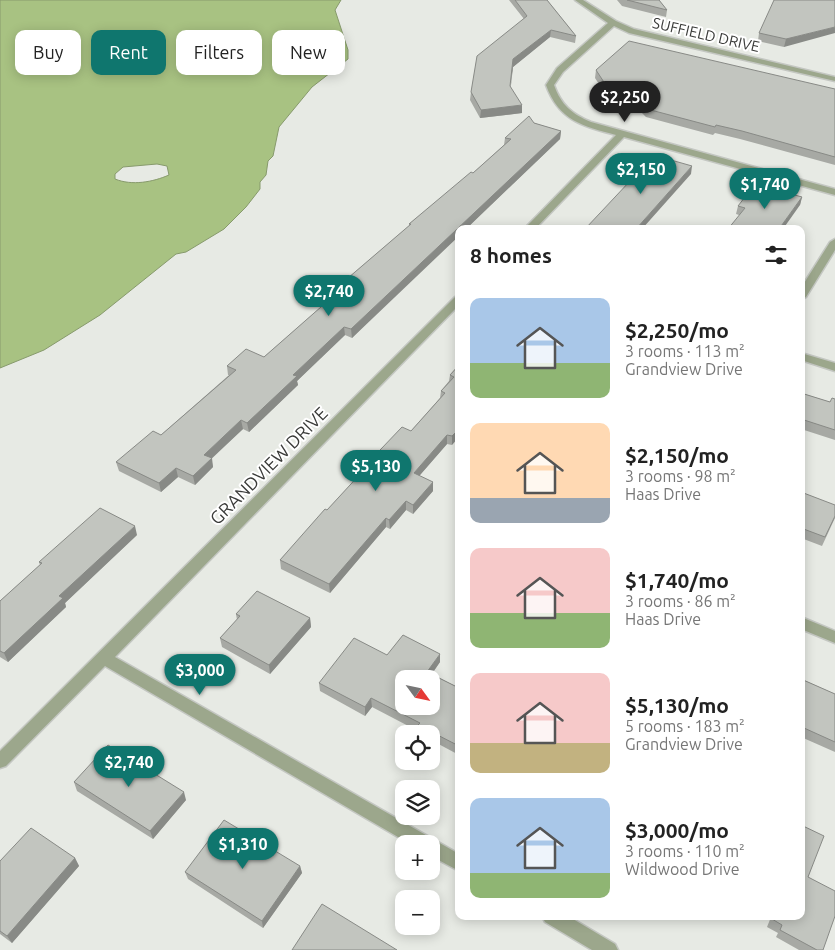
<!DOCTYPE html>
<html lang="en">
<head>
<meta charset="utf-8">
<style>
  body { margin:0; font-family:Ubuntu,sans-serif; background:#f2f2f2; color:#222; height:100vh; display:flex; flex-direction:column; font-size:19px; white-space:nowrap }
  * { box-sizing:border-box; margin:0 }
  p { font-size:16px; color:#767676 }
  .icon { flex:none; width:28px; height:28px; fill:none; stroke:currentColor; stroke-width:2; stroke-linecap:round; stroke-linejoin:round }
  .map { position:relative; flex:1; overflow:hidden }
  .details { position:absolute; left:455px; top:225px; width:350px; height:695px; display:flex; flex-direction:column; background:#fff; border-radius:10px; box-shadow:0 2px 12px #0003 }
  .details>* { flex:none }
  .hud { position:absolute; left:15px; top:30px; width:365px; height:45px; display:flex; gap:10px }
  .needle { width:32px; rotate:123deg }
  .fabs { position:absolute; left:395px; top:670px; display:grid; gap:10px }
  .fabs a { display:grid; place-items:center; width:45px; height:45px; border-radius:10px; background:#fff; box-shadow:0 2px 12px #0003; font-size:25px }
  .price { position:absolute; translate:-50% -42px; padding:0 11px; border-radius:18px; background:#0f766e; color:#fff; font-size:16px; line-height:32px; filter:drop-shadow(0 1px 2px #0008) }
  .price::after { content:''; position:absolute; left:50%; top:30px; width:15px; height:11px; margin-left:-8px; background:inherit; clip-path:polygon(0 0,100% 0,50% 100%) }
  .price.selected { background:#222; color:#fff }
  ul { padding:0; list-style:none }
  li { display:flex; align-items:center; gap:15px; height:125px; padding:0 15px }
  li span { display:grid; place-items:center; flex:none; width:140px; height:100px; border-radius:10px; color:#555 }
  li>.icon { margin-inline-start:auto }
  span .icon { width:60px; height:60px; fill:#fffc; stroke-width:1 }
  li b { font-size:21px }
  h2 { display:flex; justify-content:space-between; align-items:center; height:60px; padding:0 15px; font-size:21px }
  .tag { padding:0 18px; border-radius:10px; background:#fff; box-shadow:0 2px 12px #0003; font-size:18px; line-height:45px }
  .tag.selected { background:#0f766e; color:#fff }
  .map>svg:first-child { display:block }
  .water { fill:#a8c282; stroke:#879a6c; fill-rule:evenodd }
  .lines { fill:none; stroke-linecap:round; stroke-linejoin:round }
  .street-casing { stroke:#c4c7c2; stroke-width:3 }
  .street { fill:#9ca78c; fill-rule:evenodd }
  .wall { fill:#a7a9a4 }
  .shaded-wall { fill:#888a86 }
  .building { fill:#c2c5bf; stroke:#888a86; fill-rule:evenodd }
  .labels { text-anchor:middle; stroke-width:4; stroke-linejoin:round; paint-order:stroke }
  .far-street-label { font-size:15px; fill:#3a3b39; stroke:#fff }
  .street-label { font-size:18px; fill:#3a3b39; stroke:#fff }
</style>
</head>
<body>
<div class="map">
<svg width="835" height="950" viewBox="0 0 835 950">
  <rect width="100%" height="100%" fill="#e7eae4"/>
  <!-- water -->
  <path class="water" d="M0,0H341L335,10L348,50V59L312,87L279,127L273,156L268,161L266,175L260,182V189L246,207L224,229L186,252L176,254L100,315L44,350L0,368ZM157,164L167,166L169,175C153,182 132,186 115,179V174L123,167Z"/>
  <g class="lines">
    <defs>
      <path id="street" d="M575,0H583L616,21L634,29L835,77V81L629,33L614,26L563,72L554,85C561,105 572,114 591,122L835,189V195L624,137L535,229H524L616,135C583,126 559,121 546,85L557,68L608,23Z
        M835,239V250L806,297L801,300V288L830,242Z
        M459,296V305L115,657L459,854V871L431,856V844H410L105,666L6,766L0,768V751L455,297Z
        M801,353L835,363V371L801,360Z
        M801,617L835,631V643L801,629Z
        M542,916H568L615,944L618,950H592L545,922Z"/>
    </defs>
    <!-- street casing -->
    <use href="#street" class="street-casing"/>
    <!-- street -->
    <use href="#street" class="street"/>
  </g>
  <!-- wall -->
  <path class="wall" d="M509,0H547L576,36L575,43L550,37L513,67L510,87L522,113L480,118L470,100L471,92L524,19Z
    M617,0H659L667,10L666,17L622,6Z
    M835,0L784,47L758,41L759,33Z
    M596,70L835,89V165L740,139L715,133L713,135L646,117L631,102L612,104L595,78Z
    M534,123L561,131L560,139L466,229H459L352,338L345,335L297,381L298,385L249,432L243,429L211,458L213,467L195,485L178,477L161,492L119,471L116,462L161,435L229,375H228L227,366L264,357L335,295L334,290L409,226V224L473,173L504,145L505,138Z
    M770,193L802,197L800,205L739,215L736,214L738,206Z
    M459,365L452,445L447,444L419,476L433,491L413,514L406,510L390,529L386,527L330,593L281,569L280,560L327,510L361,474L360,471L411,431L440,398L441,391L449,381L450,375Z
    M801,393L830,402L835,399V440L801,429Z
    M801,492L835,518L822,546L801,538Z
    M137,535L65,603L66,607L8,662L0,657V601L40,565L39,562Z
    M236,614L310,618L311,627L270,674L222,647L220,638L237,620Z
    M387,655L440,662L432,674L459,688V765H457L458,756L459,755L431,740V734H419L418,733V731L372,707L365,716L320,691L319,683Z
    M801,679L835,694V752L801,737Z
    M74,782L186,800L153,839L77,791Z
    M75,858L79,866L12,943L0,934V861Z
    M300,866L302,873L263,928L188,879L185,872Z
    M808,877L823,950H799L776,937L778,933L767,927L771,917L769,916H801Z"/>
  <!-- shaded-wall -->
  <path class="shaded-wall" d="M835,27V33L784,47L786,39Z
    M551,30L550,37L513,67L510,94L513,59Z
    M522,105V113L480,118L481,110Z
    M561,131L560,139L466,229H459V236L352,338L351,329Z
    M692,166L691,174L642,229H636Z
    M802,197L800,205L783,229H779Z
    M344,327L345,335L297,381L298,385L249,432L247,423L293,375Z
    M241,420L243,429L206,464L204,455Z
    M459,429V437L452,445V436Z
    M447,435V444L414,482V473Z
    M212,458L213,467L195,485L193,476Z
    M176,468L178,477L161,492L159,483Z
    M433,482V491L413,514V505Z
    M406,501V510L390,529L389,520Z
    M386,518V527L330,593L329,584Z
    M135,526L137,535L65,603L66,607L8,662L4,653L59,596Z
    M310,618L311,627L270,674L269,665Z
    M440,654V662L428,679L427,672Z
    M371,698L372,707L365,716V707Z
    M184,792L186,800L153,839L150,831Z
    M75,858L79,866L12,943L7,936Z
    M300,866L302,873L263,928L262,921Z"/>
  <!-- building -->
  <path class="building" d="M515,0H547L576,36L551,30L513,59L510,86L522,105L481,110L471,92L477,56L527,16Z
    M627,0H659L667,10Z
    M774,0H835V27L786,39L759,33Z
    M629,41L835,89V157L742,131L716,125L715,127L647,109L632,94L613,96L596,70Z
    M529,116L534,123L561,131L351,329L344,327L293,375L297,376L247,423L241,420L204,455L212,458L193,476L176,468L159,483L116,462L153,431L161,435L236,370L227,366L246,349L264,357L338,292L334,290L411,224H409L471,172L473,173L511,139L505,138Z
    M657,156L692,166L636,229H585L646,164H649Z
    M752,188L770,193L773,189L802,197L779,229H728L745,208L738,206Z
    M459,365V429L452,436L447,435L414,473L433,482L413,505L406,501L389,520L386,518L329,584L280,560L325,509L327,510L362,472L360,471L402,427L411,431L445,393L441,391L454,377L450,375Z
    M801,393L830,402L832,398L835,399V430L801,419Z
    M801,492L835,505V516L825,537L801,528Z
    M100,508L135,526L59,596L63,598L4,653L0,651V601L42,563L39,562Z
    M257,591L310,618L269,665L220,638L240,616L236,614Z
    M403,635L440,654L427,672L459,688V746L418,725L420,723L371,698L365,707L319,683L354,638L387,655ZM404,679H431V706H404Z
    M801,679L835,694V742L804,728L801,736Z
    M108,745L184,792L150,831L74,782Z
    M224,820L300,866L262,921L185,872Z
    M801,825L824,836L808,877L835,891V916L823,950H817L780,930L782,925L772,919L773,916H801Z
    M31,828L75,858L7,936L0,931V861Z
    M322,904L397,950H292Z"/>
  <g class="labels">
    <!-- far-street labels -->
    <g class="far-street-label">
      <text transform="translate(706 35) rotate(13)" y="5">SUFFIELD DRIVE</text>
    </g>
    <!-- street labels -->
    <g class="street-label">
      <text transform="translate(269 466) rotate(-45)" y="6">GRANDVIEW DRIVE</text>
    </g>
  </g>
</svg>
<div class="fabs">
<a><svg class="needle" viewBox="-14 -14 28 28"><path d="M0-13l5 13h-10z" fill="#e53935"/><path d="M0 13l5-13h-10z" fill="#767676"/></svg></a>
<a><svg class="icon" aria-label="locate" viewBox="0 0 24 24"><circle cx="12" cy="12" r="6"/><path d="M12 2v4M12 18v4M2 12h4M18 12h4"/></svg></a>
<a><svg class="icon" aria-label="layers" viewBox="0 0 24 24"><path d="M12 4l9 5-9 5-9-5zM3 14l9 5 9-5"/></svg></a>
<a>+</a>
<a>−</a>
</div>
<b class="price selected" style="left:625px;top:123px">$2,250</b>
<b class="price" style="left:641px;top:195px">$2,150</b>
<b class="price" style="left:765px;top:210px">$1,740</b>
<b class="price" style="left:329px;top:317px">$2,740</b>
<b class="price" style="left:376px;top:492px">$5,130</b>
<b class="price" style="left:200px;top:696px">$3,000</b>
<b class="price" style="left:129px;top:788px">$2,740</b>
<b class="price" style="left:243px;top:870px">$1,310</b>
<div class="hud">
<a class="tag">Buy</a>
<a class="tag selected">Rent</a>
<a class="tag">Filters</a>
<a class="tag">New</a>
</div>
<section class="details">
<h2>8 homes<svg class="icon" aria-label="filters" viewBox="0 0 24 24"><path d="M4 7h16M4 17h16"/><circle cx="9" cy="7" r="2"/><circle cx="15" cy="17" r="2"/></svg></h2>
<ul>
<li><span style="background:linear-gradient(#a9c7e8 65%,#8fb573 0)"><svg class="icon" aria-label="home" viewBox="0 0 24 24"><path d="M3 11l9-7 9 7M6 9v11h12V9"/></svg></span><div><b>$2,250/mo</b><p>3 rooms · 113 m²</p><p>Grandview Drive</p></div></li>
<li><span style="background:linear-gradient(#ffd9b3 75%,#9aa5b1 0)"><svg class="icon" aria-label="home" viewBox="0 0 24 24"><path d="M3 11l9-7 9 7M6 9v11h12V9"/></svg></span><div><b>$2,150/mo</b><p>3 rooms · 98 m²</p><p>Haas Drive</p></div></li>
<li><span style="background:linear-gradient(#f6c9c9 65%,#8fb573 0)"><svg class="icon" aria-label="home" viewBox="0 0 24 24"><path d="M3 11l9-7 9 7M6 9v11h12V9"/></svg></span><div><b>$1,740/mo</b><p>3 rooms · 86 m²</p><p>Haas Drive</p></div></li>
<li><span style="background:linear-gradient(#f6c9c9 70%,#c2b280 0)"><svg class="icon" aria-label="home" viewBox="0 0 24 24"><path d="M3 11l9-7 9 7M6 9v11h12V9"/></svg></span><div><b>$5,130/mo</b><p>5 rooms · 183 m²</p><p>Grandview Drive</p></div></li>
<li><span style="background:linear-gradient(#a9c7e8 75%,#8fb573 0)"><svg class="icon" aria-label="home" viewBox="0 0 24 24"><path d="M3 11l9-7 9 7M6 9v11h12V9"/></svg></span><div><b>$3,000/mo</b><p>3 rooms · 110 m²</p><p>Wildwood Drive</p></div></li>
</ul>
</section>
</div>
</body>
</html>
